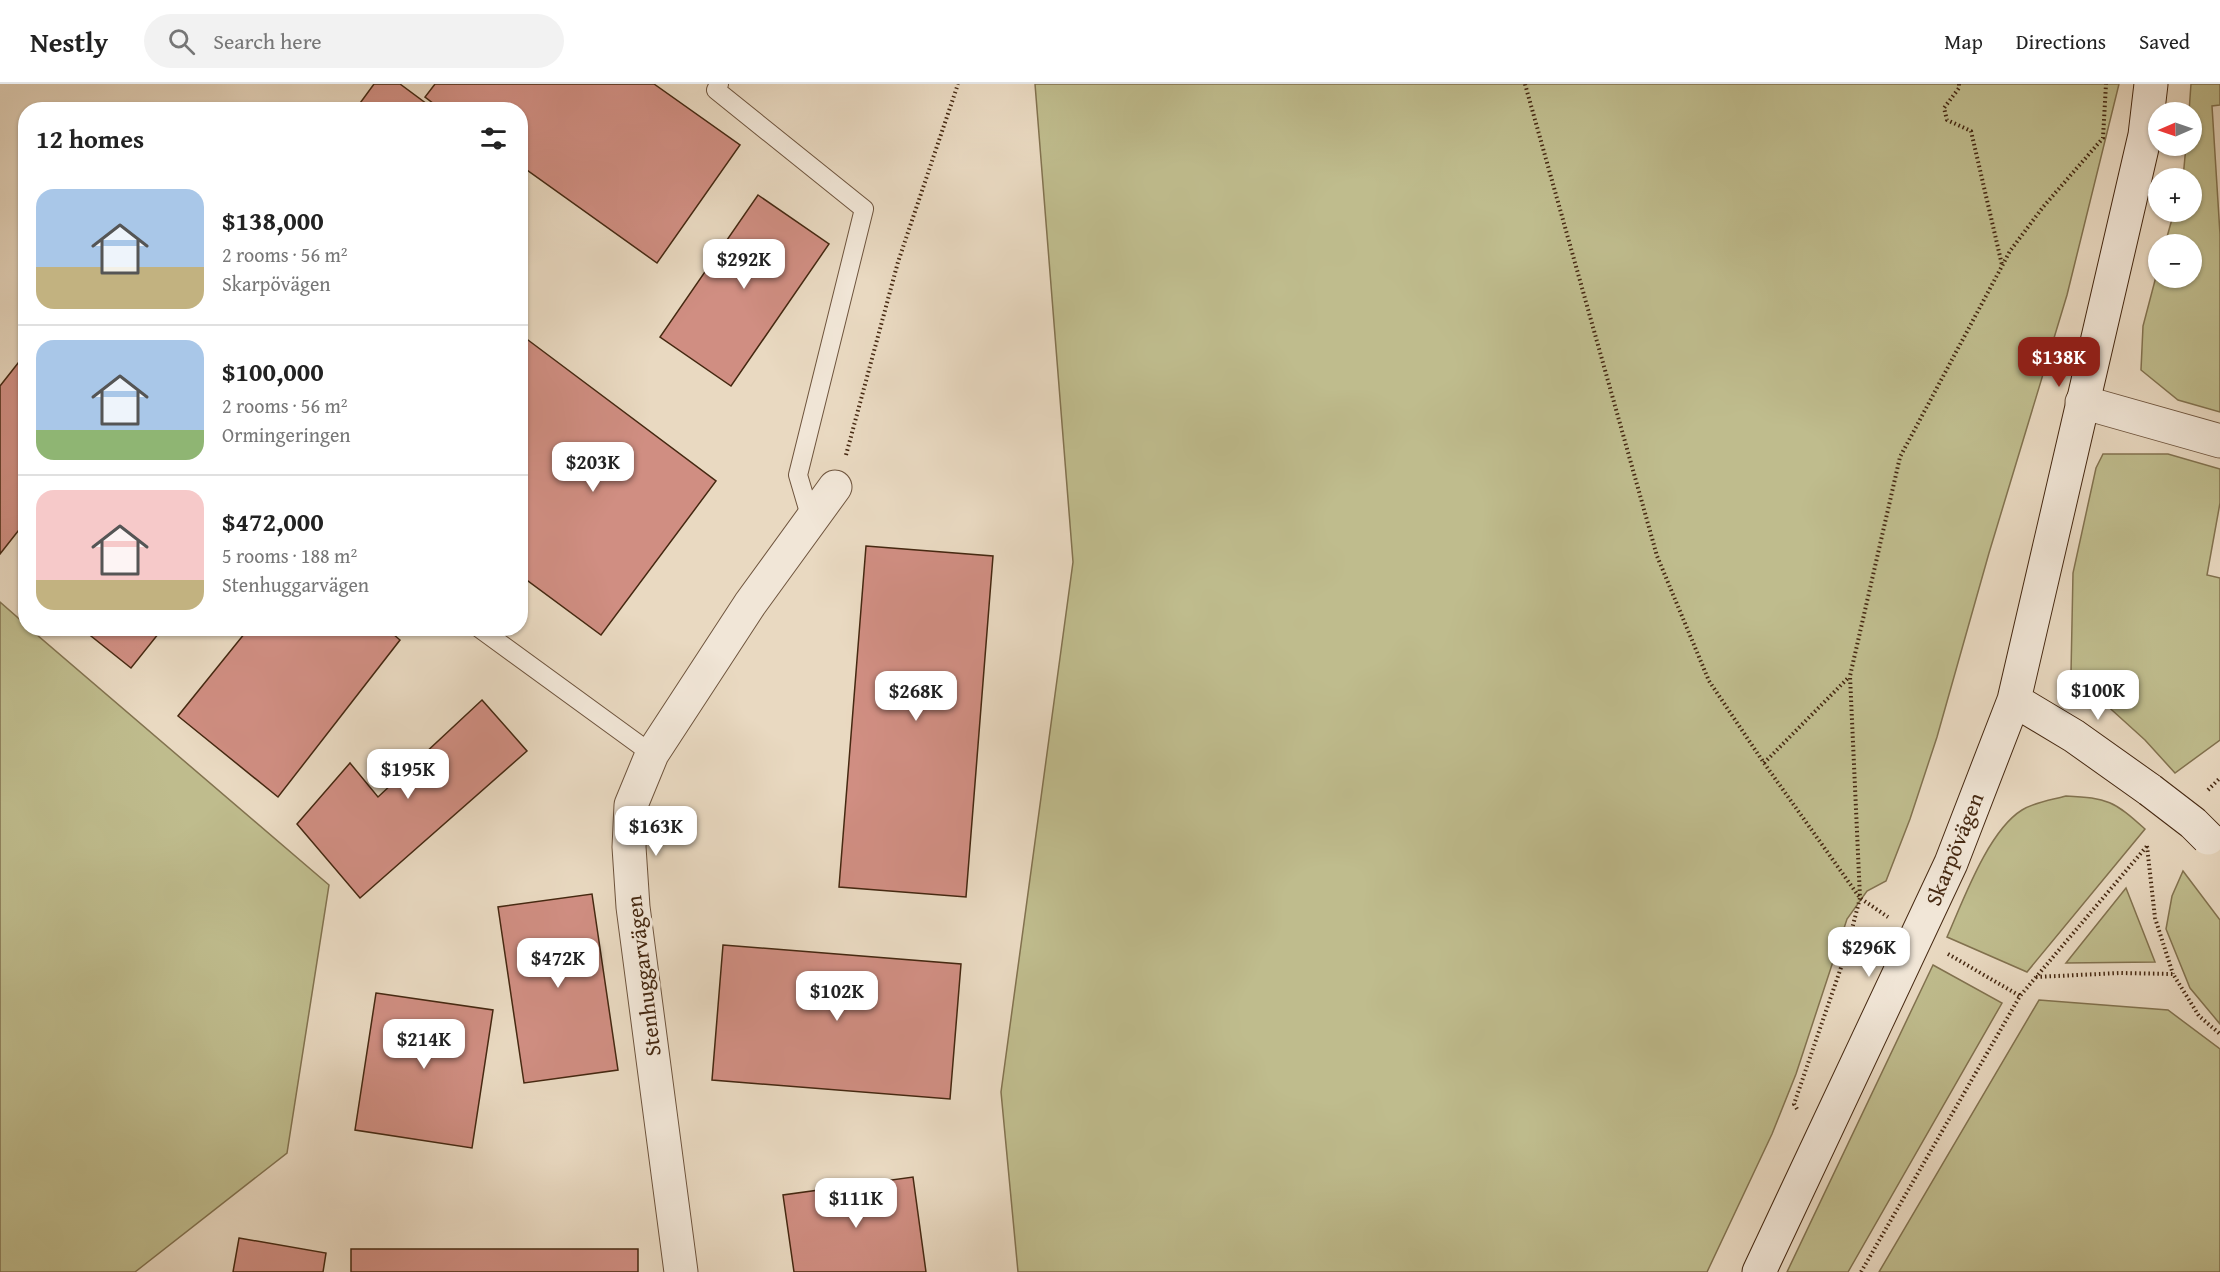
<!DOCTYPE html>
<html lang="en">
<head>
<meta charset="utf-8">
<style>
  body { margin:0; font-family:"Gentium Book Plus",serif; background:#f2f2f2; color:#222; height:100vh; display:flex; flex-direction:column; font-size:22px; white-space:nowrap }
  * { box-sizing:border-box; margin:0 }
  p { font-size:20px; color:#767676 }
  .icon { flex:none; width:33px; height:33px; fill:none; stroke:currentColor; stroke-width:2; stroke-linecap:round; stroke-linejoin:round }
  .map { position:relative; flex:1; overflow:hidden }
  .panel { position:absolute; left:18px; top:18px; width:510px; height:534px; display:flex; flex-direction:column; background:#fff; border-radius:24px; box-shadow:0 2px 4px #0004 }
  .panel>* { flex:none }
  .needle { width:39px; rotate:268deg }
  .tools { position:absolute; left:2148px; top:18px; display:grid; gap:12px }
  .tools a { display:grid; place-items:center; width:54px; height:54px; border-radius:50%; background:#fff; box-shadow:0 2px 4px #0004; font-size:30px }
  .price { position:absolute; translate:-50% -51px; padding:0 14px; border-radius:12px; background:#fff; color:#222; font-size:20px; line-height:39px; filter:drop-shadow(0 2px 3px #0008) }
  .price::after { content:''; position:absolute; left:50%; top:36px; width:18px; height:14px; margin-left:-9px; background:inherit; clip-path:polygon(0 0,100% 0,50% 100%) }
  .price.selected { background:#8f2418; color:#fff }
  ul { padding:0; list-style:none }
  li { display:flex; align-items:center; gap:18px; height:150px; padding:0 18px }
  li+li { border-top:2px solid #e0e0e0 }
  li span { display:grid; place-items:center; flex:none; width:168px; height:120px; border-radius:18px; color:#555 }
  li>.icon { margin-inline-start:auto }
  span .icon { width:72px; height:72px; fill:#fffc; stroke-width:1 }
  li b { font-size:26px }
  h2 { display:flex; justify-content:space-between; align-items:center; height:72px; padding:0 18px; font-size:26px }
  header { display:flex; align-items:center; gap:36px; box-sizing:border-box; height:84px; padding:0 30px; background:#fff; border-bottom:2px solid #e0e0e0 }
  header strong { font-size:28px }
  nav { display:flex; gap:33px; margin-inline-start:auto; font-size:21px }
  .search { width:420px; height:54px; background:#f2f2f2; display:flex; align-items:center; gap:15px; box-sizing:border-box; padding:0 21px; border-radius:33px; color:#767676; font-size:22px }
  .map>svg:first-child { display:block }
  .green { fill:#bfbc8d; stroke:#82724f; stroke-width:1.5 }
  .building { fill:#d08e82; stroke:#452811; stroke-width:1.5 }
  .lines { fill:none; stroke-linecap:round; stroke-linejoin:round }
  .lane-casing { stroke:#6e543d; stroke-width:20 }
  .street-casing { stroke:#6e543d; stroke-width:35 }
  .secondary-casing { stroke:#452811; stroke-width:35 }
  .path { stroke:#452811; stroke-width:4; stroke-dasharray:1.5 3; stroke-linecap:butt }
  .lane { stroke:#f1e6d7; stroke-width:18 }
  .street { stroke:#f1e6d7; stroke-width:33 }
  .secondary { stroke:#f1e6d7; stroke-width:33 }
  .secondary-bridge-casing { stroke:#452811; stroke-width:35; stroke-linecap:butt }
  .secondary-bridge { stroke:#f1e6d7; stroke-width:33 }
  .labels { text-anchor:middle; stroke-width:6; stroke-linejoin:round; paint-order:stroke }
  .street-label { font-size:22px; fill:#452811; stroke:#f1e6d7 }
</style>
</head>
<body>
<header>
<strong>Nestly</strong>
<div class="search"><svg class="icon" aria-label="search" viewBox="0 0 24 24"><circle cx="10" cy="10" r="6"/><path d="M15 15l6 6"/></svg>Search here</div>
<nav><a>Map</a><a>Directions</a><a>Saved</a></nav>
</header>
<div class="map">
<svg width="2220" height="1188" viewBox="0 0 2220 1188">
  <rect width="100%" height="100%" fill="#e9d9c1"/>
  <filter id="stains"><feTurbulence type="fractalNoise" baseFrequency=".00333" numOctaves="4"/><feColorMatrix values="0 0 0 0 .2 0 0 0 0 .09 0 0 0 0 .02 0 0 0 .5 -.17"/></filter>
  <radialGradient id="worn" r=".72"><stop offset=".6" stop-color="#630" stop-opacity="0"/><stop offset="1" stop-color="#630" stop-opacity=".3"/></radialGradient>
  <!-- green -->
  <path class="green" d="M1035,0H2119L2067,211L1989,469L1937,653L1910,735L1886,797L1867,807L1847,835L1796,990L1772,1050L1707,1188H1018L1001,1008L1073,478Z
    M2191,0H2220V21L2212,22L2220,150V328L2178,316L2141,286L2143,242L2158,185V194H2192V160H2165L2174,128H2192V94H2183L2186,62H2192V28H2189Z
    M2103,370H2168L2220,385V419L2207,491L2220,494V656L2175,689L2145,656L2071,589L2073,489L2096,384Z
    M0,518L25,540L26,544L30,545L329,801L287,1069L135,1188H0Z
    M2066,712C2108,714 2114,717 2145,745L2027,888L1947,853C1963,817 1988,747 2022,726C2035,718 2051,716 2066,712Z
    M2183,787L2220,836V940L2190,904L2166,845L2172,812Z
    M2126,804L2155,878L2066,879Z
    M1933,881L2002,919L1848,1188H1787Z
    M2039,916L2168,926L2220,965V1188H1879Z"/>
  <!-- building -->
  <path class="building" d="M374,0H400L435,26H355Z
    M435,0H654L740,61L657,179L520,81V26H442L425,13Z
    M758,111L829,160L731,302L660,253Z
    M524,253L716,397L601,551L520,491V258Z
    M26,269V437L0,470V302Z
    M866,462L993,472L966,813L839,803Z
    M81,544H163L131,584Z
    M249,544H386L400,556L278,713L178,632Z
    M482,616L527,667L360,814L297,740L350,679L378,713Z
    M592,810L618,986L524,999L498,823Z
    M723,861L961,880L950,1015L712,996Z
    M376,909L493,926L472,1064L355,1046Z
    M913,1093L926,1188H794L783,1111Z
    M239,1154L326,1169L323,1188H233Z
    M351,1165H638V1188H351Z"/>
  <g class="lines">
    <defs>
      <path id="lane" d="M719,0L716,6L864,125L798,391L811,435
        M479,544L652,670"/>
      <path id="street" d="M2082,318L2220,357
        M681,1188L633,823L629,763L631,721L652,670L750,520L835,403"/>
      <path id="secondary" d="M2014,616L2074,652L2150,706
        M1759,1188L1951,779L2014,616L2145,51L2151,0"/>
    </defs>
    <!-- lane casing -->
    <use href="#lane" class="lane-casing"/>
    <!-- street casing -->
    <use href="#street" class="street-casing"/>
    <!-- secondary casing -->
    <use href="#secondary" class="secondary-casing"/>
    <!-- path -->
    <path class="path" d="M1525,0L1657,472L1709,597L1764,679L1860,814L1888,833
      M1959,0V4L1944,24L1947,36L1971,47L2002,181
      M846,371L898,178L958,0
      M1764,679L1849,593
      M2208,706L2220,694
      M2147,762L2155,834L2173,890
      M1948,870L2020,912
      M2036,893L2120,889L2173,890L2199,932L2220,950
      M1797,1025L1794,1020L1845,872L1860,814L1850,592L1900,373L2010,167L2043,123L2103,54L2106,0
      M1861,1188L2020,912L2147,762"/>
    <!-- lane -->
    <use href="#lane" class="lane"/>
    <!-- street -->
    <use href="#street" class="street"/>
    <!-- secondary -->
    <use href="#secondary" class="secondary"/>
    <defs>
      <path id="secondary-bridge" d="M2150,706L2193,739L2208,754"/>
    </defs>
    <!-- secondary-bridge casing -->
    <use href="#secondary-bridge" class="secondary-bridge-casing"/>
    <!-- secondary-bridge -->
    <use href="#secondary-bridge" class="secondary-bridge"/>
  </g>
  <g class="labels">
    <!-- street labels -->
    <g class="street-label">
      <text transform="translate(1954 765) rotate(-68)" y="8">Skarpövägen</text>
      <text transform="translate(643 892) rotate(-97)" y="8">Stenhuggarvägen</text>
    </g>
  </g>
  <rect width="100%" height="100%" filter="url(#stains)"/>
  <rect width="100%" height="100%" fill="url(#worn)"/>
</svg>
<div class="tools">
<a><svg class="needle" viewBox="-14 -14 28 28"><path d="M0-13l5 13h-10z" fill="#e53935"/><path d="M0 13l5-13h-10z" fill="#767676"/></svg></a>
<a>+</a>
<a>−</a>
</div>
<b class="price" style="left:744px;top:206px">$292K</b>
<b class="price selected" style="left:2059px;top:304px">$138K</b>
<b class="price" style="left:593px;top:409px">$203K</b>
<b class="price" style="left:2098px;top:637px">$100K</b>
<b class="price" style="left:916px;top:638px">$268K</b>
<b class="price" style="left:408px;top:716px">$195K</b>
<b class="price" style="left:656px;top:773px">$163K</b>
<b class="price" style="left:1869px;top:894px">$296K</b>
<b class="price" style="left:558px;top:905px">$472K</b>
<b class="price" style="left:837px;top:938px">$102K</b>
<b class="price" style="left:424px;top:986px">$214K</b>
<b class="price" style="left:856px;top:1145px">$111K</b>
<section class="panel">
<h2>12 homes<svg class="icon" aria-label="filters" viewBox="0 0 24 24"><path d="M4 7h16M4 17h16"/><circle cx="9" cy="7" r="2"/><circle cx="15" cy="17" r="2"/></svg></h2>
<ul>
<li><span style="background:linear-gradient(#a9c7e8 65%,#c2b280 0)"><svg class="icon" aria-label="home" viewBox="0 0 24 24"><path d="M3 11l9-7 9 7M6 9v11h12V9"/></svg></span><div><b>$138,000</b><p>2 rooms · 56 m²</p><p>Skarpövägen</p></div></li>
<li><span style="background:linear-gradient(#a9c7e8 75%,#8fb573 0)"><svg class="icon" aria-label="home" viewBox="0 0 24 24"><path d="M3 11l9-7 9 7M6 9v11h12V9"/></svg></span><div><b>$100,000</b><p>2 rooms · 56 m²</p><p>Ormingeringen</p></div></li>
<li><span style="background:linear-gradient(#f6c9c9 75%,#c2b280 0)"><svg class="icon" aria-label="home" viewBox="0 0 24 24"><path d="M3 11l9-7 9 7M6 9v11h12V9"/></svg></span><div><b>$472,000</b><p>5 rooms · 188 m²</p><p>Stenhuggarvägen</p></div></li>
</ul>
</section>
</div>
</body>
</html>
